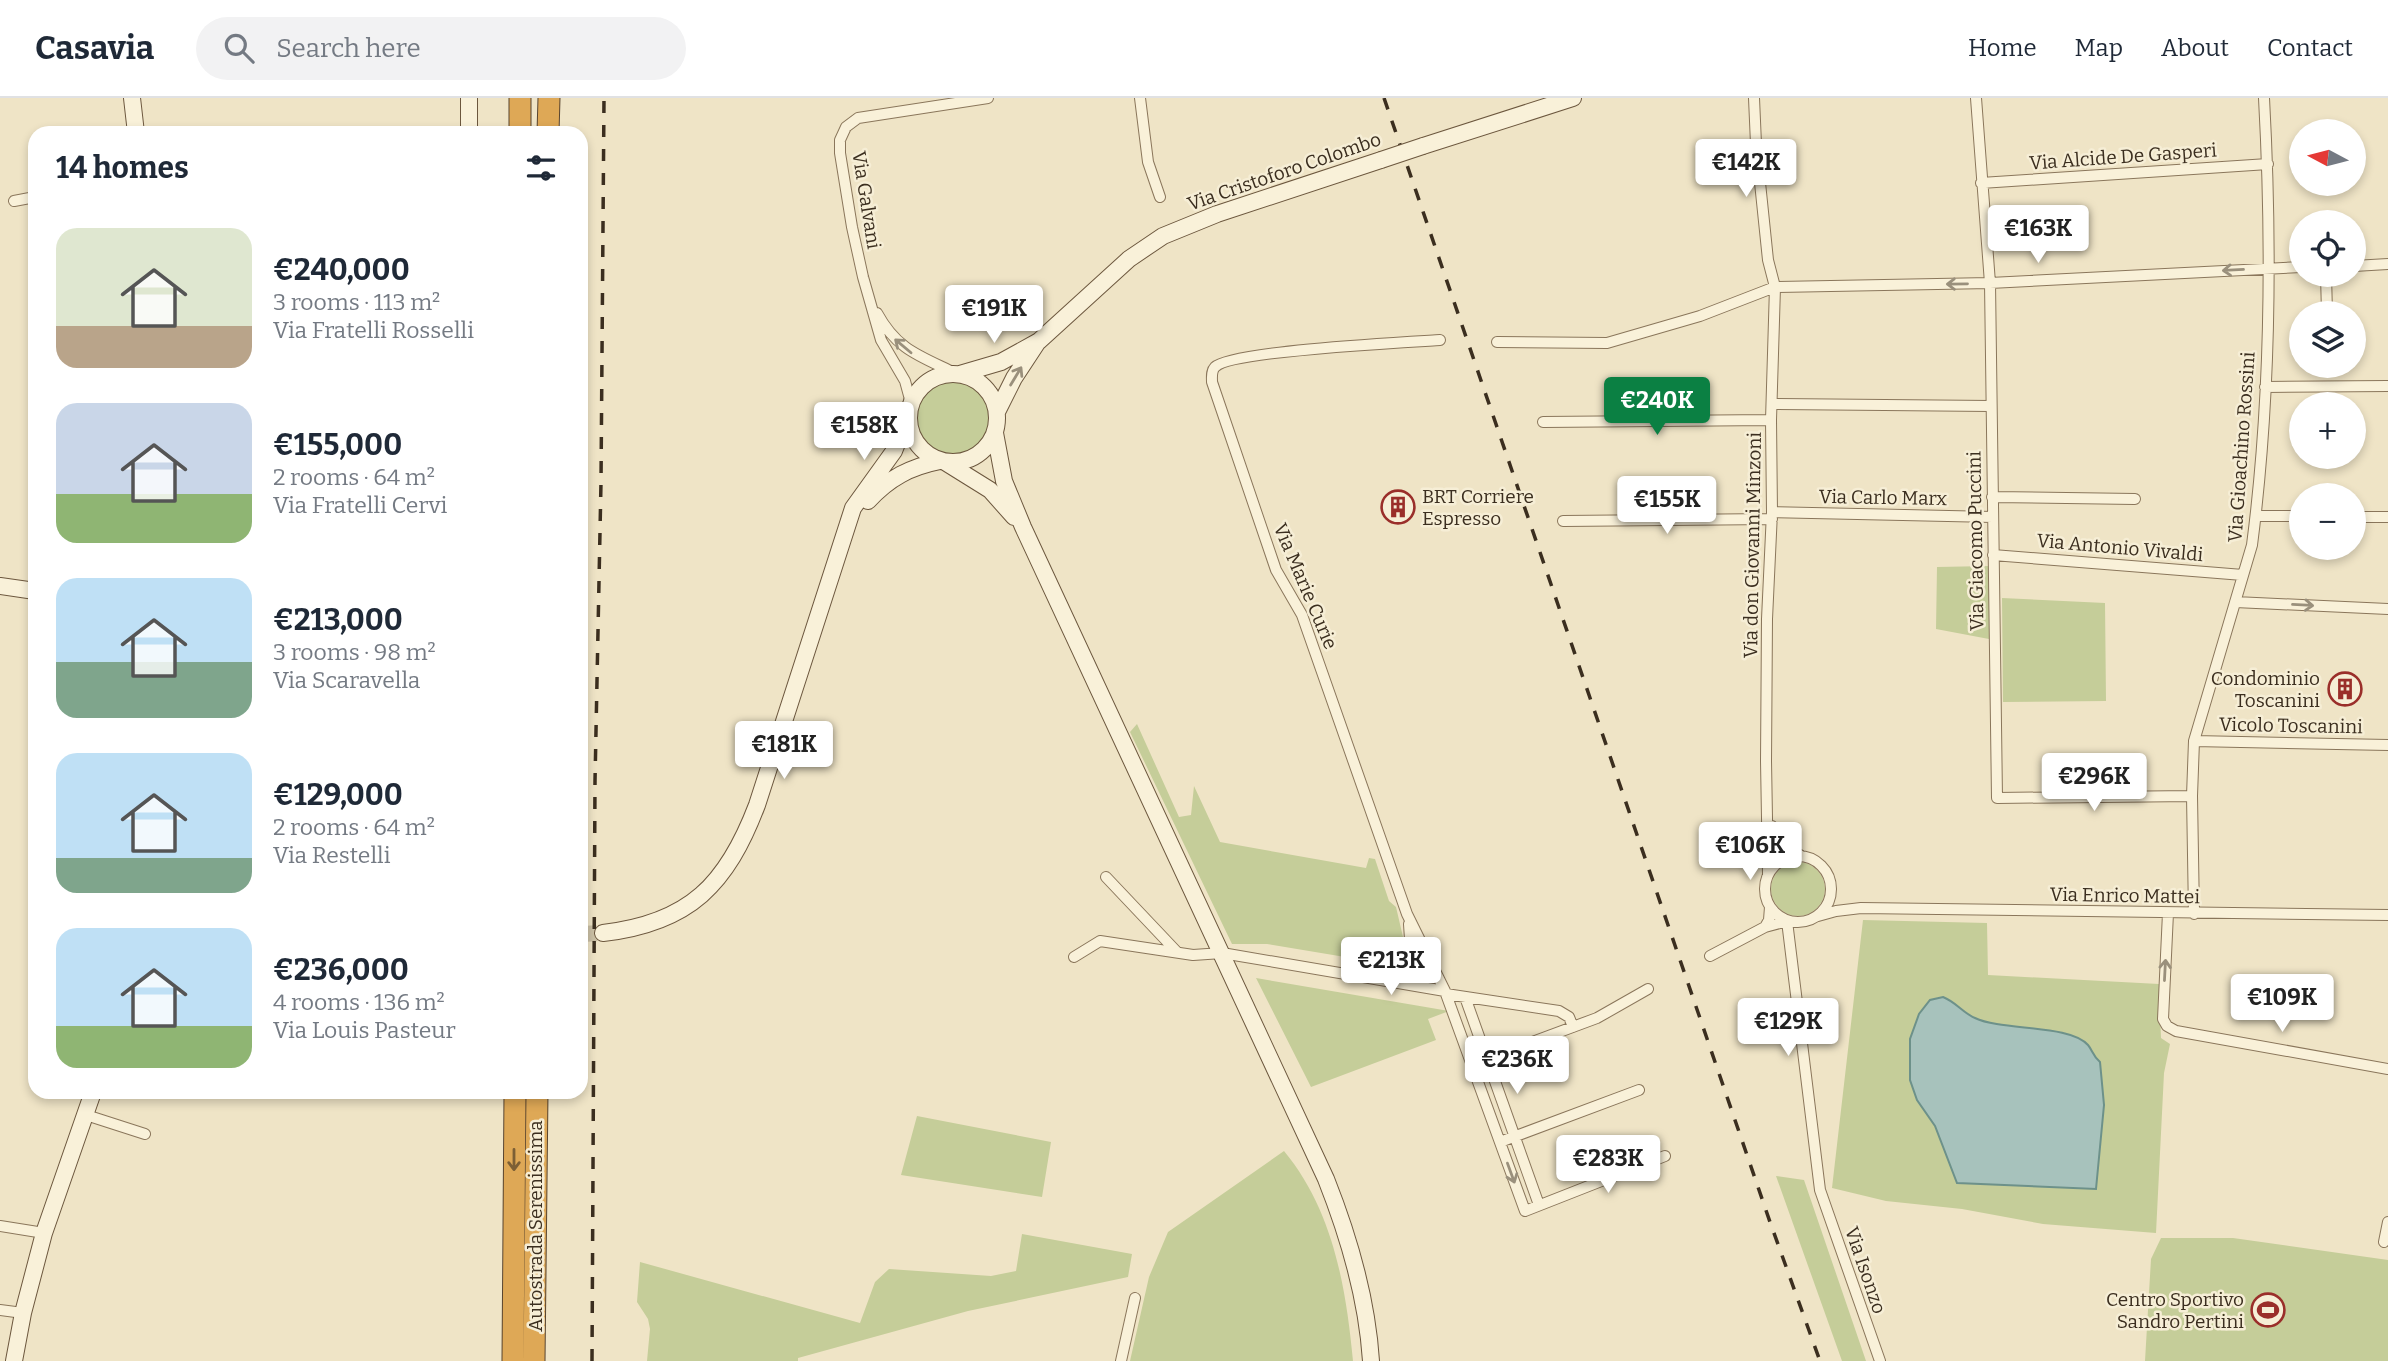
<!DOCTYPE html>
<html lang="en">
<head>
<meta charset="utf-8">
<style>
  body { margin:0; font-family:Bitter,serif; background:#f2f2f3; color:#1f2937; height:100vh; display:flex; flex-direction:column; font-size:26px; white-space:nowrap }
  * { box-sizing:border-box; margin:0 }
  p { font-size:23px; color:#747a83 }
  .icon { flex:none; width:38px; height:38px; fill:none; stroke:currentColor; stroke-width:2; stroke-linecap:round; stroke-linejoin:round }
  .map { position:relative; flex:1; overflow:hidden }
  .details { position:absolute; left:28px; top:28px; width:560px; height:973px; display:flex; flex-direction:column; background:#fff; border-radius:21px; box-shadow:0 4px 10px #0003 }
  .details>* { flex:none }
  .needle { width:46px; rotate:277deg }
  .fabs { position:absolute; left:2289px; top:21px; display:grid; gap:14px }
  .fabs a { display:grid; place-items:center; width:77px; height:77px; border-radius:50%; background:#fff; box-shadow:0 4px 10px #0003; font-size:35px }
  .price { position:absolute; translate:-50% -60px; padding:0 16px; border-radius:7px; background:#fff; color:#222; font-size:23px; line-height:46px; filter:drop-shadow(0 2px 4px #0008) }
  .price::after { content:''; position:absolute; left:50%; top:42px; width:21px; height:16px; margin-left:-10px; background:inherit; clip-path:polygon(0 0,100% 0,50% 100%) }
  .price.current { background:#0b8043; color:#fff }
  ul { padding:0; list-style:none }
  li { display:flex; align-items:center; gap:21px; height:175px; padding:0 28px }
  li span { display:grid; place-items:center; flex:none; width:196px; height:140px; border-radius:21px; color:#555 }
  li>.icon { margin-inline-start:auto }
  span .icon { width:84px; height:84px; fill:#fffc; stroke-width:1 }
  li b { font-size:30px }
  h2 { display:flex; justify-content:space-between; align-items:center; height:84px; padding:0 28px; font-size:30px }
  header { display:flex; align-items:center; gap:42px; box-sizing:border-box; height:98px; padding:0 35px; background:#fff; border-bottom:2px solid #e0e1e3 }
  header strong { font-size:33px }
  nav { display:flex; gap:38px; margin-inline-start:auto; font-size:24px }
  .search { width:490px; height:63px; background:#f2f2f3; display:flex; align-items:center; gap:18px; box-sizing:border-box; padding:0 24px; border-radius:38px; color:#747a83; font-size:26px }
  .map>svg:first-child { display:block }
  .green { fill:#c5cd99 }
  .water { fill:#a7c2bc; stroke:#6d918a; stroke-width:2 }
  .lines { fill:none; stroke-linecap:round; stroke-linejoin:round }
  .secondary-tunnel { stroke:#cbc0a5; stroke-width:16; stroke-dasharray:16 8; stroke-linecap:butt }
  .street-casing { stroke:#8a765b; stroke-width:12 }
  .secondary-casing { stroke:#6c573e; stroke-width:18 }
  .highway-casing { stroke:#58442f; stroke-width:23 }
  .street { stroke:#f9f1d9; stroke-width:10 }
  .secondary { stroke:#f9f1d9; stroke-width:16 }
  .highway { stroke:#dea856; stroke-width:21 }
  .rail { stroke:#3b2e1f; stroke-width:3.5; stroke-dasharray:12 12; stroke-linecap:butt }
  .secondary-bridge-casing { stroke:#6c573e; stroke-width:18; stroke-linecap:butt }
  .secondary-bridge { stroke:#f9f1d9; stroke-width:16 }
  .oneway { stroke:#9a907c }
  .oneway2 { stroke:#7c5f35 }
  .labels { text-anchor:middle; stroke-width:5; stroke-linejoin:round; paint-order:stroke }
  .street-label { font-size:19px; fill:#3b2e1f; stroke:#f6eed6 }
  .poi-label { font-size:19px; fill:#3b2e1f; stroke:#f6eed6; text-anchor:end }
</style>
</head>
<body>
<header>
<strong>Casavia</strong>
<div class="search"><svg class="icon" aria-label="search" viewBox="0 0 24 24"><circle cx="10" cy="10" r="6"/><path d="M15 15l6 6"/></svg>Search here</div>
<nav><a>Home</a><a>Map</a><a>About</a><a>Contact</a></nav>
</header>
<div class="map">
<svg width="2388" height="1263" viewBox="0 0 2388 1263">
  <rect width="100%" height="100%" fill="#efe4c6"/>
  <!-- green -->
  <path class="green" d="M915 319a38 38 0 1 1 76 0a38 38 0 1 1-76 0Z
    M1989,468V541L1936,531L1937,469Z
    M2002,500L2105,505L2106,603L2003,604Z
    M1137,626L1179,719L1191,717L1194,688L1220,744L1366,770L1369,760L1375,761L1389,803L1396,809L1403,839V850L1399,860L1393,865L1375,869L1345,859L1267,846H1232L1130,634Z
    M1771 791a27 27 0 1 1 54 0a27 27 0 1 1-54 0Z
    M1863,822L1987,825L1988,877L2159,886L2161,940L2170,946L2164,975L2156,1135L2043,1126L1962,1111L1886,1103L1832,1090Z
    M1256,880L1449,913L1428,921L1436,942L1311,989Z
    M917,1018L1051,1044L1042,1099L901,1077Z
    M1284,1053C1333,1112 1346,1189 1353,1263H1130L1149,1179L1168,1134Z
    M1776,1078L1804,1082L1866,1263H1842Z
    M1022,1136L1132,1156L1128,1179L968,1213L798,1260V1263H647L650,1231L648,1221L637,1204L640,1164L860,1225L875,1184L889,1171L991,1178L1016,1173Z
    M2161,1140H2233L2388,1162V1263H2145L2151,1161Z"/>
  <!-- water -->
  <path class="water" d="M1943,899C1956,904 1963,915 1975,920C2002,933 2070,926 2088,947C2093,953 2092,957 2100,964L2104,1007L2096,1091L1957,1085L1935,1028L1917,1002L1910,982V941L1919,916L1930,902Z"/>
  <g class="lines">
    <!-- secondary-tunnel -->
    <path class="secondary-tunnel" d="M581,836L603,835"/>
    <defs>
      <path id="street" d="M1140,0L1148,64L1160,99
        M1754,0L1756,46L1768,162L1775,189L1771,322L1772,414L1767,521L1766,663L1768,777
        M1976,0L1990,185L1997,700L2192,698
        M1981,85L2268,66
        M14,103L35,99
        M2354,168L2388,166
        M2326,177L2327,215
        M877,215C897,252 920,258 955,275
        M1440,242C1408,244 1231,253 1215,269C1211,273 1212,279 1212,284L1276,472L1302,517L1407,816L1445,893
        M1497,244L1607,245L1700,218L1775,189L1990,185L2301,169
        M2265,289L2388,288
        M911,305L905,283L881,242L863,179L852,129L840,55V42L846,29L858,20L988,0
        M1772,306L1991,308
        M1543,324L1771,322
        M1992,399L2135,401
        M1772,414L1993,419
        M2256,418H2301
        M2354,419H2388
        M1563,423L1772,421
        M1993,457L2243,477
        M2235,504L2388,511
        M2194,643L2388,647
        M1772,728C1776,745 1784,752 1800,757
        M1765 791a33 33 0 1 1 66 0a33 33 0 1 1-66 0Z
        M1106,779L1177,854
        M1770,809L1769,822L1765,829L1787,823L1820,1092L1880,1263
        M2168,815L2163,921L2167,928L2176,933L2388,971
        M2194,816L2192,698L2194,643L2252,447C2271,300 2272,148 2264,0
        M1818,818L1836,813L1861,810L2388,817
        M1411,856L1423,889
        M1710,858L1765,829
        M1074,859L1100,843L1193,857L1222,855L1445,893L1446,896L1559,913L1569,919L1573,929
        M1376,881L1397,872L1411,856L1409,826
        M1446,896L1525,1113L1665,1058
        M1465,899L1539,1107
        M1487,961L1597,920L1648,891
        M86,1017L145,1036
        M1500,1044L1639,992
        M0,1128L44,1135
        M2384,1144L2388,1124
        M0,1212L23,1215
        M1121,1263L1135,1200"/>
      <path id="secondary" d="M132,0L136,35
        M469,35V0
        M1423,48L1573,0
        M909 320a44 44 0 1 1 88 0a44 44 0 1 1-88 0Z
        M960,276L1001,264L1039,243L1129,161L1163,138L1217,116L1381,62
        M997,314L1014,280L1037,245
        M995,335L1004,383L1023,429L1326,1081C1349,1139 1367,1200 1371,1263
        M945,364L990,392L1014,419
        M868,403C889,380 910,369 940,363
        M0,488L35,493
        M603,835C690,825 727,786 757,707L853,410L894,353L909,315
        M14,1263L23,1215L44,1135L93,994"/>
      <path id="highway" d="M520,35V0
        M548,35L549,0
        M513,1263L515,994
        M534,1263L537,994"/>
    </defs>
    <!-- street casing -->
    <use href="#street" class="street-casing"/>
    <!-- secondary casing -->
    <use href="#secondary" class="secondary-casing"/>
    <!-- highway casing -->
    <use href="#highway" class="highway-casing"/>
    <!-- street -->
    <use href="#street" class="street"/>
    <!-- secondary -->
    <use href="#secondary" class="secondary"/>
    <!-- highway -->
    <use href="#highway" class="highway"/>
    <!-- rail -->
    <path class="rail" d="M1384,0L1770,1124L1820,1263
      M592,1263L595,683L601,384L604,0"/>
    <defs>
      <path id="secondary-bridge" d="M1381,62L1423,48"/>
    </defs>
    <!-- secondary-bridge casing -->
    <use href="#secondary-bridge" class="secondary-bridge-casing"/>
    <!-- secondary-bridge -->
    <use href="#secondary-bridge" class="secondary-bridge"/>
  </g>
  <!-- one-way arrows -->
  <defs><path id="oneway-shaft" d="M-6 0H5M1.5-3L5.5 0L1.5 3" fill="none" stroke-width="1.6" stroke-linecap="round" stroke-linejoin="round" transform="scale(1.75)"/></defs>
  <g class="oneway">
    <use href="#oneway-shaft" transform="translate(2233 172) rotate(177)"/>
    <use href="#oneway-shaft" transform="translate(1957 186) rotate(179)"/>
    <use href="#oneway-shaft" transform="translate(903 248) rotate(-140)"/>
    <use href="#oneway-shaft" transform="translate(1016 278) rotate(-59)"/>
    <use href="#oneway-shaft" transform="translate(2303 507) rotate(3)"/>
    <use href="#oneway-shaft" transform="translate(2165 872) rotate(-87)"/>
    <use href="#oneway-shaft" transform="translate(1511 1075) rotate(70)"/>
  </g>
  <use class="oneway2" href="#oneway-shaft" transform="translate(514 1062) rotate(90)"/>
  <!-- icons -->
  <defs>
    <symbol id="building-ring" viewBox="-11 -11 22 22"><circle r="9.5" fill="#f6eed6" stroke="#9a2e2a" stroke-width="1.5"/><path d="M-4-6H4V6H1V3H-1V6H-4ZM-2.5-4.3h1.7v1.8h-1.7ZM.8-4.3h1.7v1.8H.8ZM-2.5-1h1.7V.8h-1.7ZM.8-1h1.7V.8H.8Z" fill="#9a2e2a"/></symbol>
    <symbol id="stadium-ring" viewBox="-11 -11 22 22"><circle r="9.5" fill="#f6eed6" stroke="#9a2e2a" stroke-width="1.5"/><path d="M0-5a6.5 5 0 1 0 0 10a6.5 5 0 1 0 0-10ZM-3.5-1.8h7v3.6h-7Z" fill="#9a2e2a"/></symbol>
  </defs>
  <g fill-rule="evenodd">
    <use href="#building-ring" x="1379" y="390" width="38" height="38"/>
    <use href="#building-ring" x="2326" y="572" width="38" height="38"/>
    <use href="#stadium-ring" x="2249" y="1193" width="38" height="38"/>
  </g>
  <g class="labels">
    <!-- street labels -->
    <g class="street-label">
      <text transform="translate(2123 58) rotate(-4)" y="7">Via Alcide De Gasperi</text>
      <text transform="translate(1284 73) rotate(-19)" y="7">Via Cristoforo Colombo</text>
      <text transform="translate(867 102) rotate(81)" y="7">Via Galvani</text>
      <text transform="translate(2241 349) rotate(-86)" y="7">Via Gioachino Rossini</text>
      <text transform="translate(1883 399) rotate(1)" y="7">Via Carlo Marx</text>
      <text transform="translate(1975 443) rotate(-91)" y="7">Via Giacomo Puccini</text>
      <text transform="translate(1752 447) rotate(-89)" y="7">Via don Giovanni Minzoni</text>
      <text transform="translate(2120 449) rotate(5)" y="7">Via Antonio Vivaldi</text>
      <text transform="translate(1306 488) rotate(67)" y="7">Via Marie Curie</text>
      <text transform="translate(2291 627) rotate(1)" y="7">Vicolo Toscanini</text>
      <text transform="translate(2125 797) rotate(1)" y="7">Via Enrico Mattei</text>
      <text transform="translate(535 1128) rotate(-90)" y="7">Autostrada Serenissima</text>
      <text transform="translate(1866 1172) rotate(71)" y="7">Via Isonzo</text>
    </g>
    <!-- poi labels -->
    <g class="poi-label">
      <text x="1422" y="405" text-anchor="start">BRT Corriere<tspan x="1422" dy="22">Espresso</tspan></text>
      <text x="2320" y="587">Condominio<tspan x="2320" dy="22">Toscanini</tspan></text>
      <text x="2244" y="1208">Centro Sportivo<tspan x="2244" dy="22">Sandro Pertini</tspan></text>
    </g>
  </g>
</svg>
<div class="fabs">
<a><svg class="needle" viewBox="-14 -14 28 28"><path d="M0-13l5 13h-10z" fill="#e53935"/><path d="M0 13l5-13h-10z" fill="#747a83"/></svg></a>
<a><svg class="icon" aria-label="locate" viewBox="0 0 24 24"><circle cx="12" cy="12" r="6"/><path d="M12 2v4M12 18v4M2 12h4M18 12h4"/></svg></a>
<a><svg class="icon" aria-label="layers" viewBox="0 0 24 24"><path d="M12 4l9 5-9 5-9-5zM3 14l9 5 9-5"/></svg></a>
<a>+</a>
<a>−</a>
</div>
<b class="price" style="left:1746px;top:101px">€142K</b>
<b class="price" style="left:2038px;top:167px">€163K</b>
<b class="price" style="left:994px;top:247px">€191K</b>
<b class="price current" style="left:1657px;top:339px">€240K</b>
<b class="price" style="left:864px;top:364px">€158K</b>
<b class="price" style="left:1667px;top:438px">€155K</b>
<b class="price" style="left:784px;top:683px">€181K</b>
<b class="price" style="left:2094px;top:715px">€296K</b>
<b class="price" style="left:1750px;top:784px">€106K</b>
<b class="price" style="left:1391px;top:899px">€213K</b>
<b class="price" style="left:2282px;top:936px">€109K</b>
<b class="price" style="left:1788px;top:960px">€129K</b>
<b class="price" style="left:1517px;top:998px">€236K</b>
<b class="price" style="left:1608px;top:1097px">€283K</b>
<section class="details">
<h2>14 homes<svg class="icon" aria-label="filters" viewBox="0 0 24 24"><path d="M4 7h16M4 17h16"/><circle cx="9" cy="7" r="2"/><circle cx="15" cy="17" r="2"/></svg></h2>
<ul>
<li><span style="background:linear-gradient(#dfe7d0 70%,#b9a48a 0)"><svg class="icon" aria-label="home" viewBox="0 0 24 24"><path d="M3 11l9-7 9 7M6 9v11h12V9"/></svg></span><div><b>€240,000</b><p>3 rooms · 113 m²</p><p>Via Fratelli Rosselli</p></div></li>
<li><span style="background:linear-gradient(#c9d6e8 65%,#8fb573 0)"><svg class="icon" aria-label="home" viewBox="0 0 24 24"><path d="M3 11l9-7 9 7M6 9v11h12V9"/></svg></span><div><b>€155,000</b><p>2 rooms · 64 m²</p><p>Via Fratelli Cervi</p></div></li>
<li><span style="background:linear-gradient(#bfe0f5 60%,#7fa58c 0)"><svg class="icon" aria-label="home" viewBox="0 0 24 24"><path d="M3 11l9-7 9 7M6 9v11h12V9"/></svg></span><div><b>€213,000</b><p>3 rooms · 98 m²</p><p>Via Scaravella</p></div></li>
<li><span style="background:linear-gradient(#bfe0f5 75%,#7fa58c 0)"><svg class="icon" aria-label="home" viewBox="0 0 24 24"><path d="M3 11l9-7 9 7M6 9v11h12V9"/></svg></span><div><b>€129,000</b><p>2 rooms · 64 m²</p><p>Via Restelli</p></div></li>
<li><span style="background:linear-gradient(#bfe0f5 70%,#8fb573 0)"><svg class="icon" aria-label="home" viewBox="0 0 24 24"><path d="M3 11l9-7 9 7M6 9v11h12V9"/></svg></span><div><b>€236,000</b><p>4 rooms · 136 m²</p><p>Via Louis Pasteur</p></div></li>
</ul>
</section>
</div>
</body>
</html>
